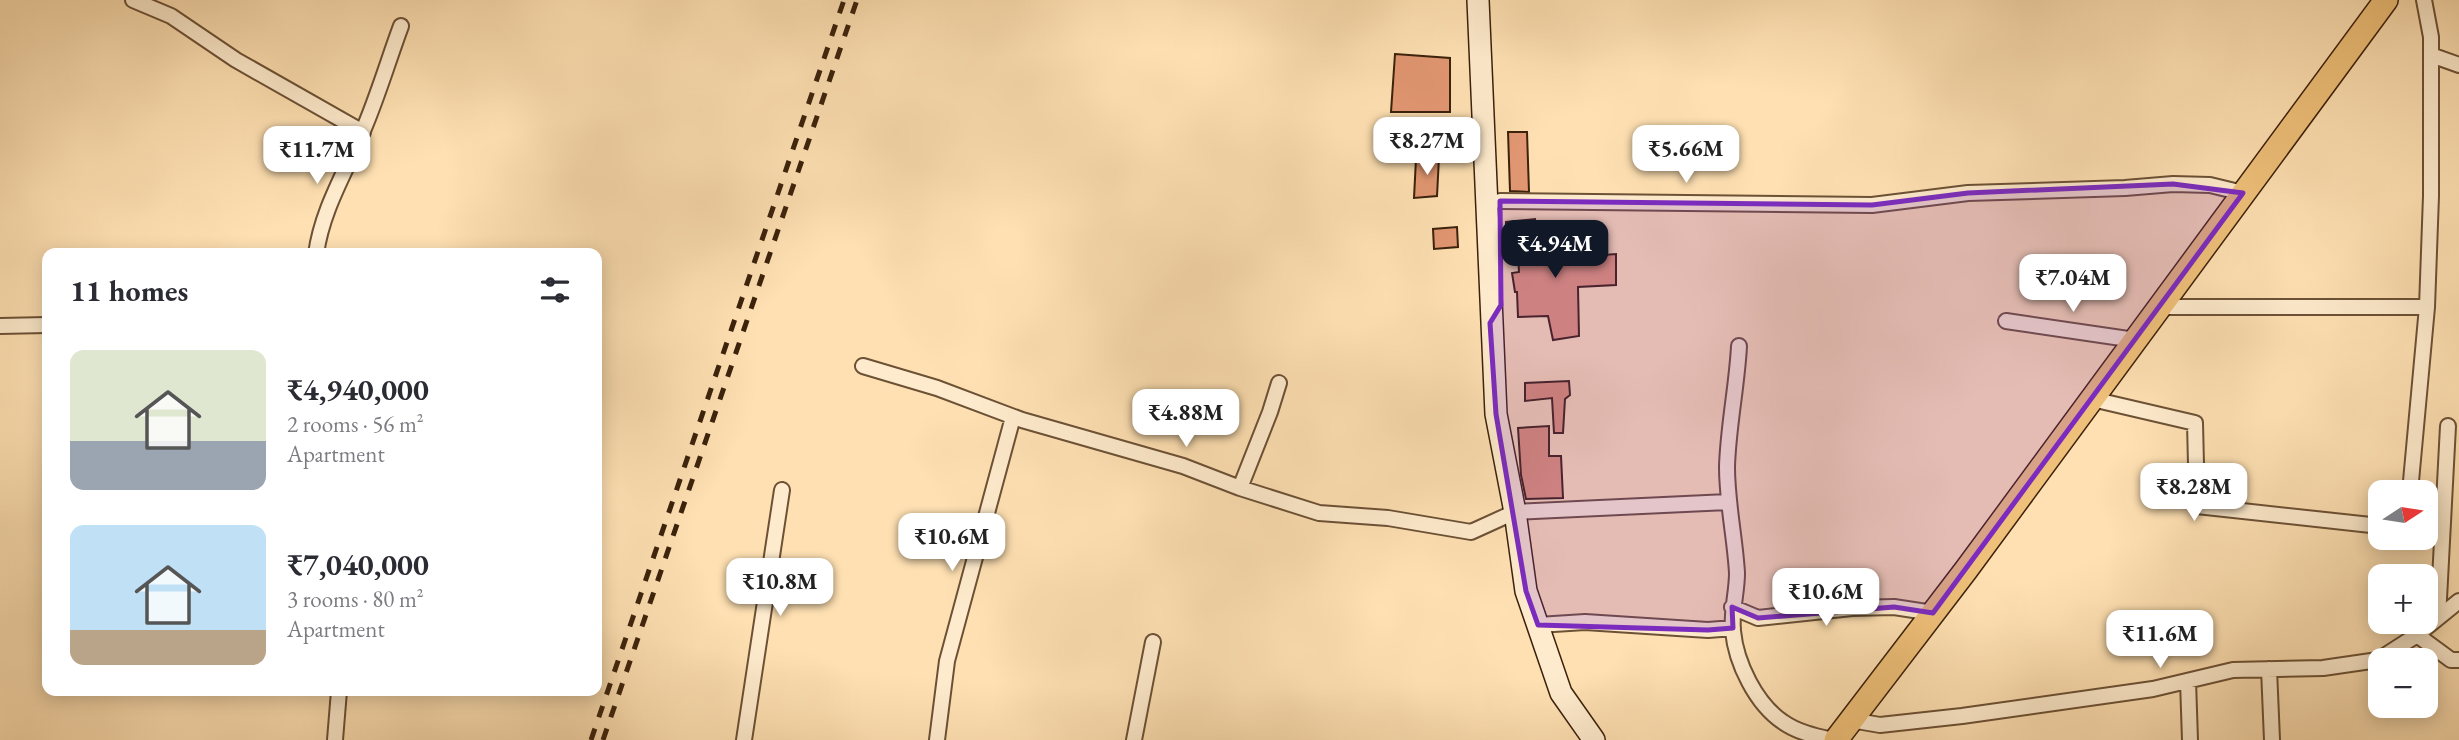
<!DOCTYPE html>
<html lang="en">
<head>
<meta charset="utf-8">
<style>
  body { margin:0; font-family:"EB Garamond",serif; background:#f2f2f3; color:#2b2b33; height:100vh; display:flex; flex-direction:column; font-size:26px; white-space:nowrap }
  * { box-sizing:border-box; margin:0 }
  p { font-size:23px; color:#7c7c81 }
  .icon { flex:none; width:38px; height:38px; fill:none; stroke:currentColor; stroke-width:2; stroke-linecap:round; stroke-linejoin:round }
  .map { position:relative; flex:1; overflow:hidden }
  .sheet { position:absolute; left:42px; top:248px; width:560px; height:448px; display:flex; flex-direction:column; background:#fff; border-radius:14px; box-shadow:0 4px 18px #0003 }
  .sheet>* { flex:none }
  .needle { width:46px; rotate:78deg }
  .buttons { position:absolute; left:2368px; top:480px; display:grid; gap:14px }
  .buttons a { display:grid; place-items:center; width:70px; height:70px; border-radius:14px; background:#fff; box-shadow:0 4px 18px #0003; font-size:35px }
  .price { position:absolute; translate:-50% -60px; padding:0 16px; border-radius:14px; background:#fff; color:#222; font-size:23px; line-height:46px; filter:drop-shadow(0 2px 4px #0008) }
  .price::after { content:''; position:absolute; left:50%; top:42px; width:21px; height:16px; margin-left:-10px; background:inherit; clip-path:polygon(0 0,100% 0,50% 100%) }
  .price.on { background:#111827; color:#fff }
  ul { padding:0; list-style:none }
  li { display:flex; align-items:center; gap:21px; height:175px; padding:0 28px }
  li span { display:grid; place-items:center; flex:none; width:196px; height:140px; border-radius:14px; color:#555 }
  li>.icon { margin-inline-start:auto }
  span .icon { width:84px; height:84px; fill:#fffc; stroke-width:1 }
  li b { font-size:30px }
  h2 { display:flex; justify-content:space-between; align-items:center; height:84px; padding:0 28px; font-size:30px }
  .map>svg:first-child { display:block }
  .building { fill:#e29772; stroke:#3b210b; stroke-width:2 }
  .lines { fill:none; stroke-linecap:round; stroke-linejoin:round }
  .minor-casing { stroke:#6c5135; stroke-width:18 }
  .secondary-casing { stroke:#3b210b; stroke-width:24 }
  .primary-casing { stroke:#3b210b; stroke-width:26 }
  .minor { stroke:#feebcd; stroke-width:14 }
  .secondary { stroke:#feebcd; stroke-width:21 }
  .primary { stroke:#efc079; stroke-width:23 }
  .rail { stroke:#3b210b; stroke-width:5; stroke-dasharray:12 12; stroke-linecap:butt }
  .marked { fill:#7b2cbf; fill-opacity:0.2; stroke:#7b2cbf; stroke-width:5; stroke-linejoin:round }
</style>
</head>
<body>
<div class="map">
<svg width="2459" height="740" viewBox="0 0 2459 740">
  <rect width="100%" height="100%" fill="#fee0b2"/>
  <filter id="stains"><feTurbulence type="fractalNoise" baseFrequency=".00286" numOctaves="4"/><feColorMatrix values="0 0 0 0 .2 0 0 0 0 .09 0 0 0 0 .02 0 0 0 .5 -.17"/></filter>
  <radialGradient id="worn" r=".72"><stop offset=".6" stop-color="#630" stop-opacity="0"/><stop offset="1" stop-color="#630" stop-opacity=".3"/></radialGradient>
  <!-- building -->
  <path class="building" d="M1395,54L1450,58V112H1391Z
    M1508,132H1527L1529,192L1510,191Z
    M1439,157L1437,196L1414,198L1416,159Z
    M1535,219V256L1576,252V257L1616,254V285L1578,287L1579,336L1553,340L1548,316L1518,317L1517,292H1515L1512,273L1519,272L1517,240L1506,241V222Z
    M1457,227L1458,247L1434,249L1433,229Z
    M1569,381L1570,395L1565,399L1563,433H1554L1552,398L1525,401V383Z
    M1549,426V456H1561L1563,498L1526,499L1521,475L1518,428Z"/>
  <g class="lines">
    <defs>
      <path id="minor" d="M133,0L171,16L236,60L363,132
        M2424,0L2431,37V196L2427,307
        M2431,55L2459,65
        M1500,201L1872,205L1968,193L2125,188L2173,184L2210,185L2243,193
        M316,254C322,210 345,173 362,133C377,99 388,61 401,26
        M2159,307H2427L2410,492
        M2006,321L2135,340
        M0,326L47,325
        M1739,346C1737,386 1728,427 1727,467C1727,503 1735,538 1737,573C1737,593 1731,611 1733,631C1736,663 1756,704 1783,722C1797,732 1815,736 1832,740
        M863,366L937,388L1022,420L1183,466L1240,488L1319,513L1388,518L1471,532L1515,512L1728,502
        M2092,399L2195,423L2197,506L2380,526
        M1240,488L1270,412L1279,383
        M1732,607L1758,618L1852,608L1894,607L1933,613
        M2438,618L2448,426
        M1538,625L1585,622L1708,630L1733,628
        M2417,635L2451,660H2459
        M2269,669L2272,740
        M2188,681L2190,740
        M1851,720L1880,725L1962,716L2153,689L2233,670L2323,668L2378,660L2417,635L2459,601
        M335,740L339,691
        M744,740L782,490
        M937,740L947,661L1013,417
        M1134,740L1153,642"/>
      <path id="secondary" d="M1478,0L1496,414L1515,512L1526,591L1561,693L1594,740"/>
      <path id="primary" d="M1836,740L1966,570L2386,0"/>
    </defs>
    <!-- minor casing -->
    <use href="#minor" class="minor-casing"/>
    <!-- secondary casing -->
    <use href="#secondary" class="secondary-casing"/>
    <!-- primary casing -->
    <use href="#primary" class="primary-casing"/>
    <!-- minor -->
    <use href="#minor" class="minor"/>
    <!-- secondary -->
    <use href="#secondary" class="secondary"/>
    <!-- primary -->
    <use href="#primary" class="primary"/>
    <!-- rail -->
    <path class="rail" d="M591,740L844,0
      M603,740L857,0"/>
  </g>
  <!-- marked area -->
  <path class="marked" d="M2173,184L2243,193L1933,613L1894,607L1758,618L1732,607L1733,628L1708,630L1538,625L1526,591L1496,414L1490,323L1501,305L1500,201L1872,205L1968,193Z"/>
  <rect width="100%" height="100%" filter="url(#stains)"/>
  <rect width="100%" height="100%" fill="url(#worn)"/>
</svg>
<div class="buttons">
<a><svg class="needle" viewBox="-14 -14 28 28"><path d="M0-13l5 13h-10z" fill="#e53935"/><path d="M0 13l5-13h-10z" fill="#7c7c81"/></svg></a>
<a>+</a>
<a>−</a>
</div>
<b class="price" style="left:1427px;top:177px">₹8.27M</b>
<b class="price" style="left:1686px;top:185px">₹5.66M</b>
<b class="price" style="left:317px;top:186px">₹11.7M</b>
<b class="price on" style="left:1555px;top:280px">₹4.94M</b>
<b class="price" style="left:2073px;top:314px">₹7.04M</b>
<b class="price" style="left:1186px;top:449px">₹4.88M</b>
<b class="price" style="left:2194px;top:523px">₹8.28M</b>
<b class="price" style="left:952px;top:573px">₹10.6M</b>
<b class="price" style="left:780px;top:618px">₹10.8M</b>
<b class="price" style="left:1826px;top:628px">₹10.6M</b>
<b class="price" style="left:2160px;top:670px">₹11.6M</b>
<section class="sheet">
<h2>11 homes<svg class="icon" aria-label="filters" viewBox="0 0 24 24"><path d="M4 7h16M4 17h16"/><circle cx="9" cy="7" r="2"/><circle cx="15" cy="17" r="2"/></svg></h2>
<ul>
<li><span style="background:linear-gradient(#dfe7d0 65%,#9aa5b1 0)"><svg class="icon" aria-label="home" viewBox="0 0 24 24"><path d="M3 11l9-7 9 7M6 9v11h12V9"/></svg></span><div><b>₹4,940,000</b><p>2 rooms · 56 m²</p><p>Apartment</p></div></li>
<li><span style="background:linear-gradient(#bfe0f5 75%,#b9a48a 0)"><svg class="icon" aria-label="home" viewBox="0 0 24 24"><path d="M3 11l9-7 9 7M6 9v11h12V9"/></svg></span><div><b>₹7,040,000</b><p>3 rooms · 80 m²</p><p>Apartment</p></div></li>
</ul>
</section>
</div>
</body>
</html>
